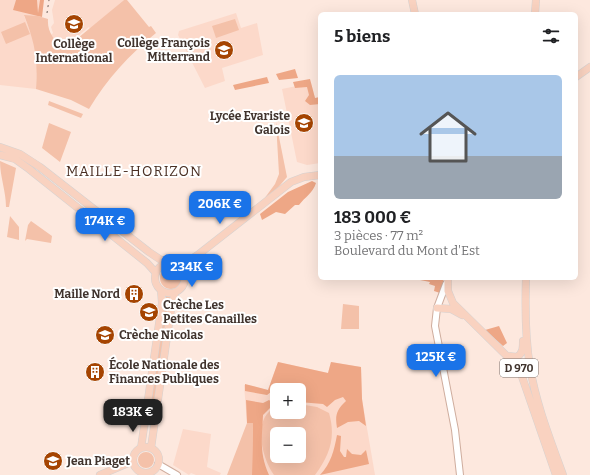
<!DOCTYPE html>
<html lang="fr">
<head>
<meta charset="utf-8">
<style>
  body { margin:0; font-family:Bitter,serif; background:#f2f2f2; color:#202124; height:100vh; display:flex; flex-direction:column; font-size:15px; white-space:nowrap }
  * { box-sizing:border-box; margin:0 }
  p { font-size:13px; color:#757577 }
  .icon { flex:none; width:22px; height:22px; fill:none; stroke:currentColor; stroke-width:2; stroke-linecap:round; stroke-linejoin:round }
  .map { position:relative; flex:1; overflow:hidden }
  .details { position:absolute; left:318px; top:12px; width:260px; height:268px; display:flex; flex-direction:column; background:#fff; border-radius:6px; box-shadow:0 4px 16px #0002 }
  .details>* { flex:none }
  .buttons { position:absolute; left:270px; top:383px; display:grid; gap:8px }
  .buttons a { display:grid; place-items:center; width:36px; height:36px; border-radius:6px; background:#fff; box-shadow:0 4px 16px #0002; font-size:20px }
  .price { position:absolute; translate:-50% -34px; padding:0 9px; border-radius:8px; background:#1a73e8; color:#fff; font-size:13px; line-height:26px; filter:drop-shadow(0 1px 2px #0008) }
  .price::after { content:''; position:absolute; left:50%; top:24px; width:12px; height:9px; margin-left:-6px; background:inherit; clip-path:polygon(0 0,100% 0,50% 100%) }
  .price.active { background:#222; color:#fff }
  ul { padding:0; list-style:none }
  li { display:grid; align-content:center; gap:8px; height:212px; padding:0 16px }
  li span { display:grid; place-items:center; height:124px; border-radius:6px; color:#555 }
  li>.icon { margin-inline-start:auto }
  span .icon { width:72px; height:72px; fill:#fffc; stroke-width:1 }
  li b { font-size:17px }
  h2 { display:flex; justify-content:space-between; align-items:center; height:48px; padding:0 16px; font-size:17px }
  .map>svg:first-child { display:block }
  .built { fill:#fcd9ca; fill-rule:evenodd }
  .green { fill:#f4c1a9; fill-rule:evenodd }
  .forest { fill:#eea786 }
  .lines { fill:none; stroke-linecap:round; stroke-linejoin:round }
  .minor-casing { stroke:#cfad9e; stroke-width:8 }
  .major-casing { stroke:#d5d2d1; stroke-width:8 }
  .minor { stroke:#fff; stroke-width:6 }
  .major { stroke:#f9d2c0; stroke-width:7 }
  .rail { stroke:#71625b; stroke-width:1; stroke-dasharray:2 4; stroke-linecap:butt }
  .labels { text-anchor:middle; stroke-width:4; stroke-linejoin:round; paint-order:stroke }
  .shield { fill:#fff; stroke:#7a716d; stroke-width:1 }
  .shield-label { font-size:11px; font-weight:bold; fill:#41342e }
  .poi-label { font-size:12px; font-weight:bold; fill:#41342e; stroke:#fff; text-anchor:start }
  .quarter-label { font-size:14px; letter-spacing:1px; fill:#4a2f23; stroke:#fff }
</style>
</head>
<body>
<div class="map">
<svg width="590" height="475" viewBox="0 0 590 475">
  <rect width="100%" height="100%" fill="#fde8de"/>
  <!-- built -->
  <path class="built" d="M0,0H41L38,16H24L34,41L37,67L36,89L0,85Z
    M55,0H124L90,29L89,27L62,49L51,35L53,33L51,27L54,23L52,10Z
    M236,13L241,28L257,23L263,55L222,68L225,81L205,88L178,35L179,31Z
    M311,83L315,98L320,97V163L307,165L297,162L282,89Z
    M278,362L328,373L331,362L361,367L362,399L375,475H252L253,423H247L244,385L268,390ZM277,390H299V412H277ZM277,434H299V456H277Z
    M183,429L211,434L207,467L221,473L220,475H196L191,473L189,475L173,465Z"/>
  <!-- green -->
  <path class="green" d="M124,0H127L149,27L151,26L156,33C129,55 107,79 89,109L71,100L36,89C38,59 35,43 24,15L38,16L48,19C47,32 54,39 62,49L74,39L78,38Z
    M235,19L239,30L216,38L212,26Z
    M25,22L30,34L6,44L1,32Z
    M49,101L83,114L81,118L48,105Z
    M276,122L287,177L276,190L264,199L275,184L279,174Z
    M49,123L71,132L60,162L42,148Z
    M0,161L16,168L9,207H6C6,191 0,177 0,161Z
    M10,216L19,227V240L7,237Z
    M31,221L52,236L51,243L27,239L25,241L28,225Z
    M160 278a11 11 0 1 1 22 0a11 11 0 1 1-22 0Z
    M166,296L170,297L153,416H149V419L147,418Z
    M343,304L359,306V329H341Z
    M299,404L317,407L329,413C336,437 330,455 315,475H274C262,459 251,416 277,407V412H299ZM277,434H299V456H277Z
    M247,423H253L252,475H227Z
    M138 460a8 8 0 1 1 16 0a8 8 0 1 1-16 0Z"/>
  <!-- forest -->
  <path class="forest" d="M16,0H37L38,13L40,0H44L42,17L13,10Z
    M295,69L298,78L279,80L276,74Z
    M267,77L269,83L235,90L233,85Z
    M310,79L315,98L320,97V104L310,105L305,101L309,95L307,87L295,88L293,82Z
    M312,181L316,183C313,193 305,197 299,205H295L285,214L276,212L262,220L260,214L288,192Z
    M420,278H444L440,293L434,291L435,286L429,284L430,282L420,280Z
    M499,326L507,343L503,346L485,330Z
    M278,362L328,373L331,362L361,367L362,399L366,426L359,421L348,422L337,428C335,416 336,410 346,401L343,397L335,400L327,407L323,404L299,402V390H289L287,386H279L267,395L245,391V384L268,390Z
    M246,400L263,403L269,400L274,404L263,415C262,438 259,453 269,475H252L253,423H247Z
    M337,435L341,436L340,451L344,457H346L347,449L352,454L361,455L366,450L369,464L320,475C331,463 334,451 337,435Z"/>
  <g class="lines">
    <defs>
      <path id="minor" d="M446,284L437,308L435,326L455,430L460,475
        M158,464L177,475"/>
      <path id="major" d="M412,0L415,14
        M535,14L536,0
        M576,77L590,67
        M0,147L20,154L40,167L149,252L167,264
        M0,155L15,159L29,169L147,263L156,273
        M155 278a15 15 0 1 1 30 0a15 15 0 1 1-30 0Z
        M174,264L190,260L199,254L291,182L304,177L320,175
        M448,278V291L453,303L519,368L556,475
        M526,278C525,308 525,337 530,367C536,404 550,439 563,475
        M437,308L451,309L462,315
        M508,356L517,357C523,353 523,348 523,341
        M133 460a13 13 0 1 1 26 0a13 13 0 1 1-26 0Z
        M141,448L162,303L161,290
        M151,448L171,309L175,293
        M100,475L133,461"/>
    </defs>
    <!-- minor casing -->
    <use href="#minor" class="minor-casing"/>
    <!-- major casing -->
    <use href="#major" class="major-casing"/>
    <!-- minor -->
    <use href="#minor" class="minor"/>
    <!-- major -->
    <use href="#major" class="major"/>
    <!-- rail -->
    <path class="rail" d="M47,13L49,0"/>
  </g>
  <!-- icons -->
  <defs>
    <symbol id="school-disc" viewBox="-11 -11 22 22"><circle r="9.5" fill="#a54401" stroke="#fff"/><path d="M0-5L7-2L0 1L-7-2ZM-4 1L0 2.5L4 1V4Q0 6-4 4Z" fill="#fff"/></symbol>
    <symbol id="building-disc" viewBox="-11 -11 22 22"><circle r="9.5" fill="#a54401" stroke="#fff"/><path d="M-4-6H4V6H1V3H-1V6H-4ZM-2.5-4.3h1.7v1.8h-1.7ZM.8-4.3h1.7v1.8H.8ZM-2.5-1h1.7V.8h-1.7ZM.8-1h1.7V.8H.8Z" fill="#fff"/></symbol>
  </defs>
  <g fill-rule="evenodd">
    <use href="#school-disc" x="63" y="13" width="22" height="22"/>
    <use href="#school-disc" x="213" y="39" width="22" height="22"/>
    <use href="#school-disc" x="293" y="112" width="22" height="22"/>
    <use href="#building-disc" x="123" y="283" width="22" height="22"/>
    <use href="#school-disc" x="138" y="301" width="22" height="22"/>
    <use href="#school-disc" x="94" y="324" width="22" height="22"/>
    <use href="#building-disc" x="84" y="361" width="22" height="22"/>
    <use href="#school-disc" x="42" y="450" width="22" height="22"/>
  </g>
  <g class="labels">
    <!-- shield labels -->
    <rect class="shield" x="500" y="359" width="38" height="18" rx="3"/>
    <g class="shield-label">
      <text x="519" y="372">D 970</text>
    </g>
    <!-- poi labels -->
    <g class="poi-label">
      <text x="210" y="47" text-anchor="end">Collège François<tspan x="210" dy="14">Mitterrand</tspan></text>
      <text x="74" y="48" text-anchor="middle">Collège<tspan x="74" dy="14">International</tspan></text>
      <text x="290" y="120" text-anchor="end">Lycée Evariste<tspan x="290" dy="14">Galois</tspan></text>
      <text x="120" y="298" text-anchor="end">Maille Nord</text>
      <text x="163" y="309">Crèche Les<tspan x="163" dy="14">Petites Canailles</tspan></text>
      <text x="119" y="339">Crèche Nicolas</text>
      <text x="109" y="369">École Nationale des<tspan x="109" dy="14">Finances Publiques</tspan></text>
      <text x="67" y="465">Jean Piaget</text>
    </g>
    <!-- quarter labels -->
    <g class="quarter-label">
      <text x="134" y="176">MAILLE-HORIZON</text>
    </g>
  </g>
</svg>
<div class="buttons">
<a>+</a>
<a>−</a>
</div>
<b class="price" style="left:220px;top:225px">206K €</b>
<b class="price" style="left:105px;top:242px">174K €</b>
<b class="price" style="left:192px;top:288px">234K €</b>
<b class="price" style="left:436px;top:378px">125K €</b>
<b class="price active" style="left:133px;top:433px">183K €</b>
<section class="details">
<h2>5 biens<svg class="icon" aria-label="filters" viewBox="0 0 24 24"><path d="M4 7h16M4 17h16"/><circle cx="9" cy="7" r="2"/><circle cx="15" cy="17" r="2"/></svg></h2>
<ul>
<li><span style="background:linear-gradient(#a9c7e8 65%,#9aa5b1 0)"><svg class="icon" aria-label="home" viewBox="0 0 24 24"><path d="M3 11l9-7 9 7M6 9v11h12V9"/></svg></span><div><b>183 000 €</b><p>3 pièces · 77 m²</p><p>Boulevard du Mont d'Est</p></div></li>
</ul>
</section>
</div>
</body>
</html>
